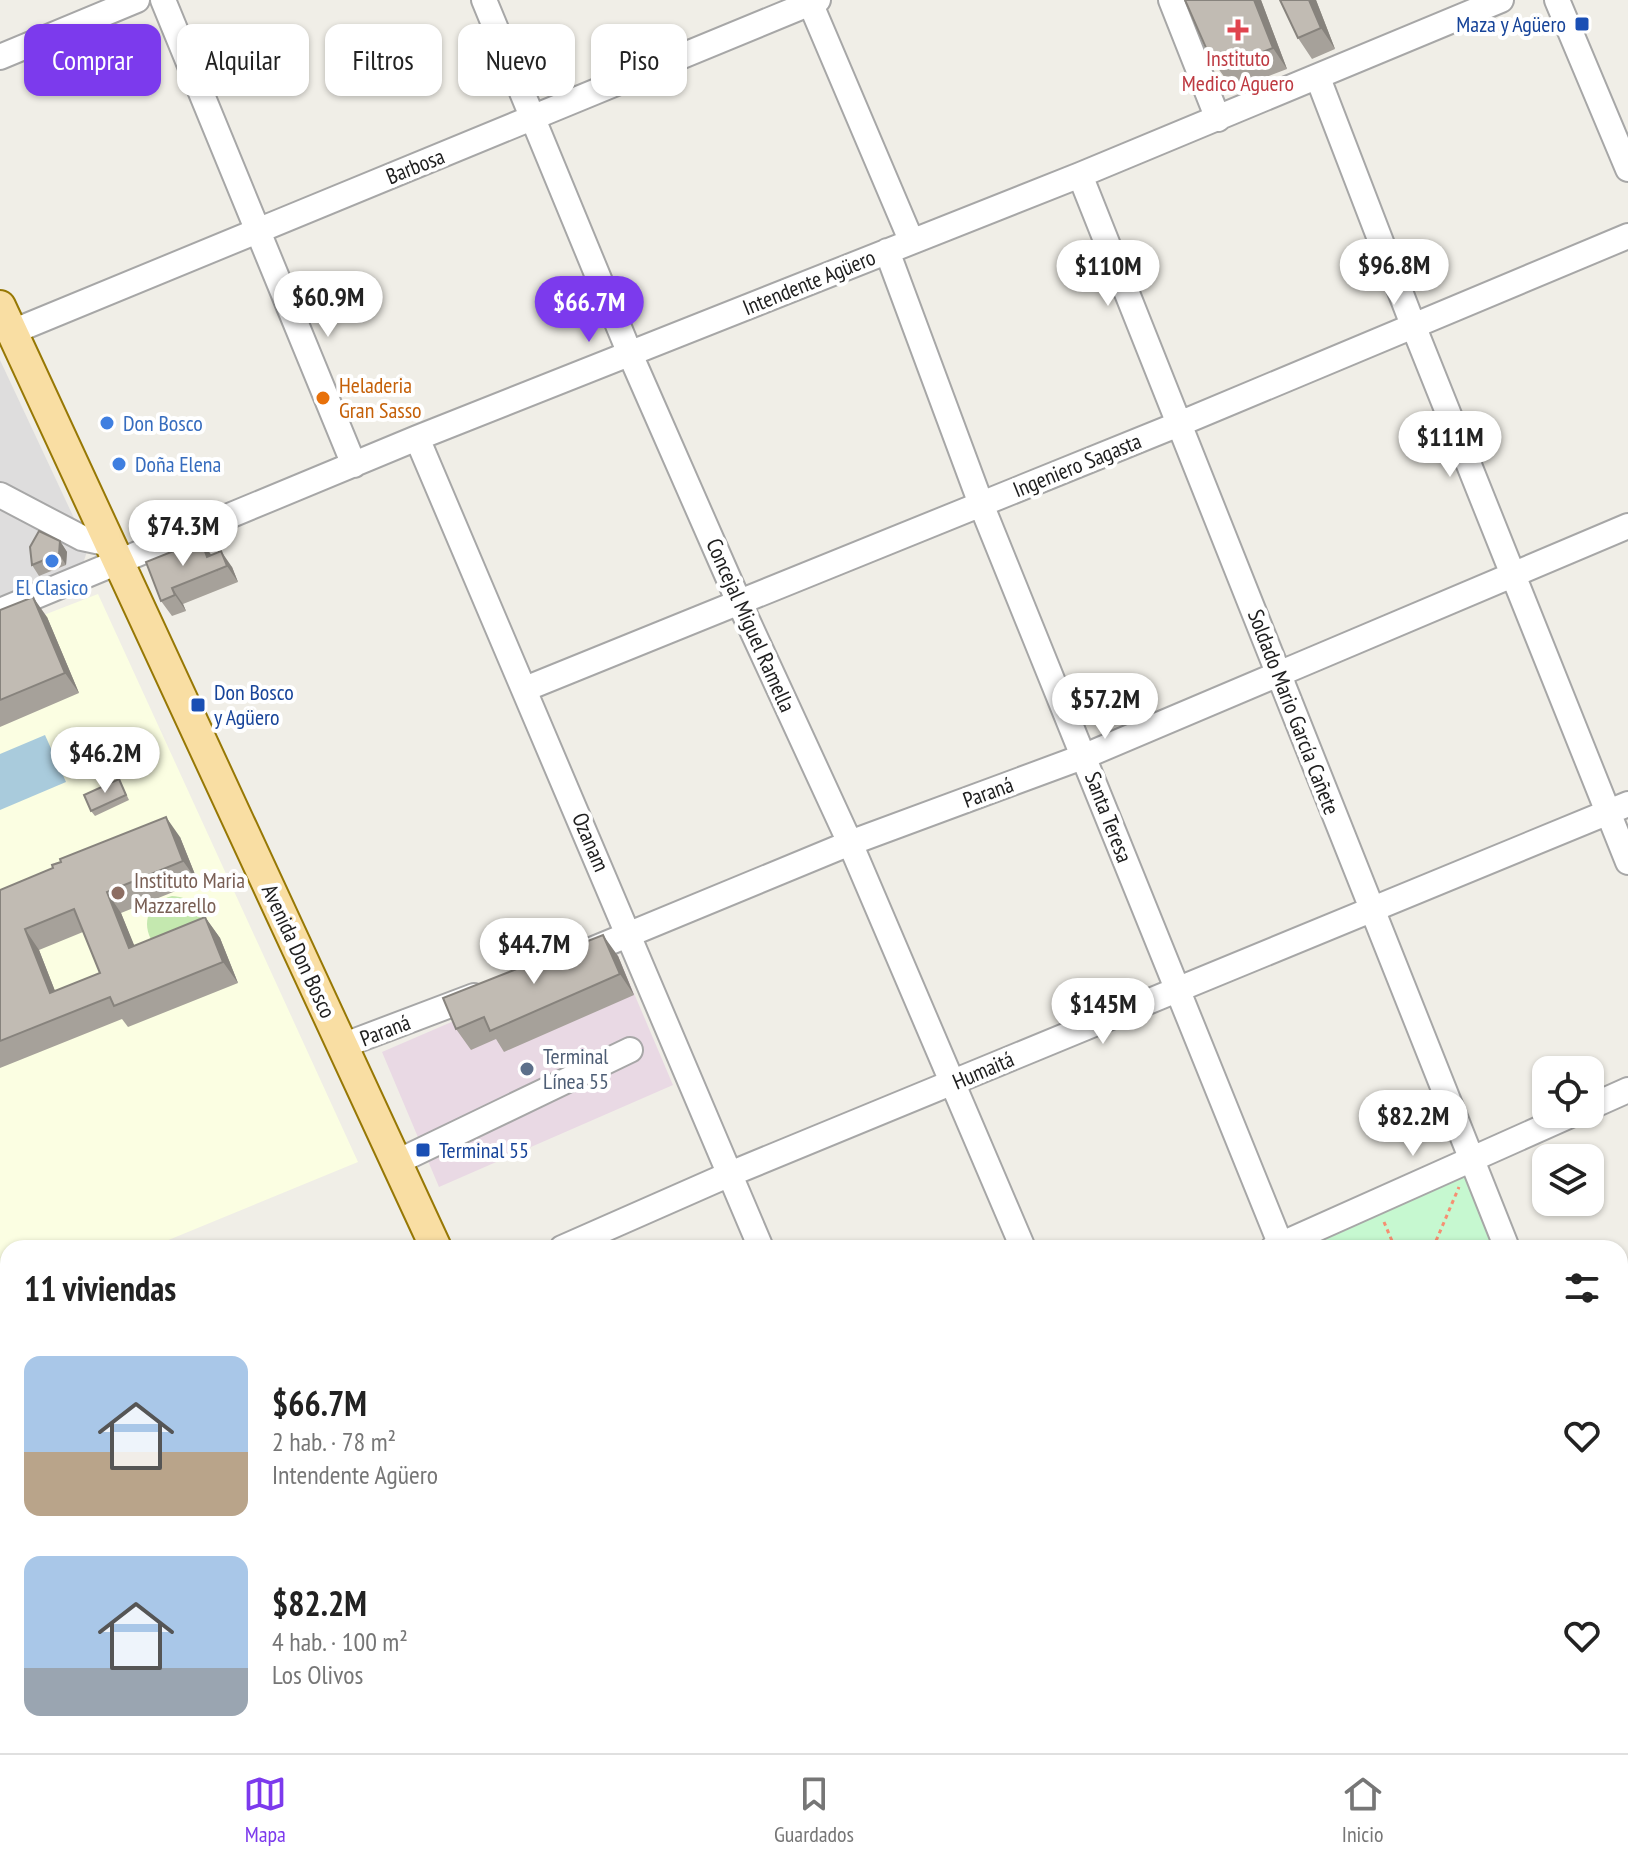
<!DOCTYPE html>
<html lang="es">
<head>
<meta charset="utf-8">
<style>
  body { margin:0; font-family:"PT Sans Narrow",sans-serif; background:#f6f6f6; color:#222; height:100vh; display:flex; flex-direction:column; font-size:30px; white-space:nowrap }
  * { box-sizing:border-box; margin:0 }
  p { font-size:26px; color:#767676 }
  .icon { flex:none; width:44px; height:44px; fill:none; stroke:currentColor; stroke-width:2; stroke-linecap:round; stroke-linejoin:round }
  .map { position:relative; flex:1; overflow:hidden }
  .side { position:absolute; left:0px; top:1240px; width:1628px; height:514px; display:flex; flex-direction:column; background:#fff; border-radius:24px 24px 0 0; box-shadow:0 2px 6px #0004 }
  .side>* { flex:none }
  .banner { position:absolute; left:24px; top:24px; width:800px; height:72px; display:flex; gap:16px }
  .fabs { position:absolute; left:1532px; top:1056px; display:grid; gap:16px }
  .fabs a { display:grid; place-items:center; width:72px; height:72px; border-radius:16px; background:#fff; box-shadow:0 2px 6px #0004; font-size:40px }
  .price { position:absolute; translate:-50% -68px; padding:0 18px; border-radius:28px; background:#fff; color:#222; font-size:26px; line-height:52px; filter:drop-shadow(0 2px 4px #0008) }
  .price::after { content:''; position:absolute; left:50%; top:48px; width:24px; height:18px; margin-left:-12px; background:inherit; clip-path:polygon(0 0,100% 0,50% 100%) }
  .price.current { background:#7c3aed; color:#fff }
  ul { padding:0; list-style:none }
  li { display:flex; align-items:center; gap:24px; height:200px; padding:0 24px }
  li span { display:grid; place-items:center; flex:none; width:224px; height:160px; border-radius:16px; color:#555 }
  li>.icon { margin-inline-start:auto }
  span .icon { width:96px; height:96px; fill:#fffc; stroke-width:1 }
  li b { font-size:34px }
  h2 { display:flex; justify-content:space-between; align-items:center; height:96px; padding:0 24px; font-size:34px }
  .chip { padding:0 28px; border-radius:16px; background:#fff; box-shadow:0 2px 6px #0004; font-size:28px; line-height:72px }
  .chip.current { background:#7c3aed; color:#fff }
  .dock { display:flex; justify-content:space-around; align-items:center; height:112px; border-top:2px solid #e0e0e0; background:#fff; font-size:22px; color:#767676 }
  .dock a { display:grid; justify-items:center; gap:4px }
  .dock .current { color:#7c3aed }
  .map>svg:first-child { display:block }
  .residential { fill:#dedddd }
  .industrial { fill:#e9d9e4 }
  .education { fill:#fbfee2 }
  .grass { fill:#c4e8af }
  .park { fill:#c6f8d0 }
  .pitch { fill:#88dcc5 }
  .water { fill:#a9cbdc }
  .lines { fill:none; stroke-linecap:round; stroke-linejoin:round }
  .minor-casing { stroke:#a7a7a7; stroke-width:28 }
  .major-casing { stroke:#977805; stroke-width:34 }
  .path { stroke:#f68f72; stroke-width:3; stroke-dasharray:4 4; stroke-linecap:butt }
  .minor { stroke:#fff; stroke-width:24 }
  .major { stroke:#f9dea3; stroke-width:30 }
  .wall { fill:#a6a19a; fill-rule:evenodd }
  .shaded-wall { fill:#87837d }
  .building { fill:#c1bbb3; stroke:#87837d; stroke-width:2; fill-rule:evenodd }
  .transit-dot { fill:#1a4fb4; stroke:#fff; stroke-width:3 }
  .health-dot { fill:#e0444e; stroke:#fff; stroke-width:3 }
  .food-dot { fill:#e8710a; stroke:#fff; stroke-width:3 }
  .shop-dot { fill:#3f7fe0; stroke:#fff; stroke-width:3 }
  .education-dot { fill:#8d6e63; stroke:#fff; stroke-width:3 }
  .service-dot { fill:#5c6f8a; stroke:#fff; stroke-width:3 }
  .labels { text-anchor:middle; stroke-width:8; stroke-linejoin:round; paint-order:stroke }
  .transit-label { font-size:22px; fill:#164399; stroke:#fff; text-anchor:start }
  .health-label { font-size:22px; fill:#be3a42; stroke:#fff }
  .street-label { font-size:22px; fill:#202020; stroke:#fff }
  .food-label { font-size:22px; fill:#c56008; stroke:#fff; text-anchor:start }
  .shop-label { font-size:22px; fill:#366cbe; stroke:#fff; text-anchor:start }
  .education-label { font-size:22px; fill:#785e54; stroke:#fff; text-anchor:start }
  .service-label { font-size:22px; fill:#4e5e75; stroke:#fff; text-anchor:start }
</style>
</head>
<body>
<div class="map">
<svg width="1628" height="1753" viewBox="0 0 1628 1753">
  <rect width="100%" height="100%" fill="#f0eee7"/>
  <!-- residential -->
  <path class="residential" d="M0,360L88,548L82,567L0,602Z"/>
  <!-- industrial -->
  <path class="industrial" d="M616,951L673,1085L439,1187L382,1052Z"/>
  <!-- education -->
  <path class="education" d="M98,594L358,1162L149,1248H8V1298L0,1301V632Z"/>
  <!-- grass -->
  <path class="grass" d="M172,896C189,897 198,905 202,922L153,943C140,922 149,902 172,896Z"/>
  <!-- park -->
  <path class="park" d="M1471,1157L1507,1248H1282Z"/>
  <!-- pitch -->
  <path class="pitch" d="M8,1676V1746H204L207,1753H0V1679Z"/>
  <!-- water -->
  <path class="water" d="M45,735L66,782L0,810V754Z"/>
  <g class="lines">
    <defs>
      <path id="minor" d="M163,0L354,465
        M484,0L630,354L738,600L850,843L1023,1248
        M809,0L911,240
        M1171,0L1218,119
        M1557,0L1628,169
        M0,57L137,0
        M1318,78L1413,325L1628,862
        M1080,175L1507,1248
        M887,251L981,504L1282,1248
        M12,332L818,0
        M417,438L761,1248
        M0,495L82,538L110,544
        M0,611L417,438L1080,175L1501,0
        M525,689L1179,424L1628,236
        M579,955L850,843L1085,756L1628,526
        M342,1046L474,996
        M1590,1107L1628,1090
        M397,1162L630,1050
        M562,1248L730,1174L1628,804
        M1273,1248L1573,1114
        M1620,1306L1628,1302
        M0,1417L8,1414
        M1620,1527L1628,1546
        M0,1650L8,1647
        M1620,1728L1628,1725
        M968,1746L971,1753
        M1227,1746L1229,1753
        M1480,1746L1482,1753
        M253,1753L272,1746
        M1061,1753L1077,1746
        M1560,1753L1577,1746"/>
      <path id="major" d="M0,306L436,1248
        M665,1746L669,1753"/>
    </defs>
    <!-- minor casing -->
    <use href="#minor" class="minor-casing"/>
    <!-- major casing -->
    <use href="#major" class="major-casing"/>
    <!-- path -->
    <path class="path" d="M1384,1222L1395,1248
      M1433,1248L1459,1187"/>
    <!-- minor -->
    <use href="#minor" class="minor"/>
    <!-- major -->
    <use href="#major" class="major"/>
  </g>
  <!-- wall -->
  <path class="wall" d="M1261,0L1287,69L1243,86L1225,78L1210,57Z
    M1280,0H1316L1335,49L1312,59L1298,38Z
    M60,541L67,552L66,565L39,576L32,565Z
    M211,555L232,567L238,582L183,604L186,611L172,616L161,601L146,562Z
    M0,610L47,617L79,693L0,727Z
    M119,779L129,800L95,816L91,811Z
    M180,837L198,882L121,913L134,946L205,917L220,938L238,983L128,1027L122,1019L0,1068V890ZM83,932L100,973L55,991L39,950Z
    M618,956L634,995L504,1052L496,1039L471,1050L456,1029Z"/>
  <!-- shaded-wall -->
  <path class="shaded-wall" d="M1254,0H1261L1287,69L1273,48Z
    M1309,0H1316L1335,49L1321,28Z
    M201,540L212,556L218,572L207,557Z
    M60,541L67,552L66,565L59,554Z
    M221,551L232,567L238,582L227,566Z
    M172,588L183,604L186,611L175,595Z
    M33,597L47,617L79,693L65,673Z
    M166,817L180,837L198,882L183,861Z
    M107,892L121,913L144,969L129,948Z
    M205,917L220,938L238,983L223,962Z
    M25,929L39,950L64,1014L50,993Z
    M603,935L618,956L634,995L620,974Z
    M722,1746H727L730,1753H724Z"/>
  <!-- building -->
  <path class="building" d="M1185,0H1254L1273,48L1229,65L1210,57Z
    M1280,0H1309L1321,28L1298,38Z
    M39,531L60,541L59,554L32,565L30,547Z
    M201,540L207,557L221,551L227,566L172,588L175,595L161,601L146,562Z
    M33,597L65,673L0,700V610Z
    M119,779L126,795L91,811L84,795Z
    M166,817L183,861L107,892L129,948L205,917L223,962L114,1006L110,997L0,1041V890L53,868L52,865L61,862L60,859ZM74,909L100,973L50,993L25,929Z
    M603,935L620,974L490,1031L484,1017L456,1029L443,998Z
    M612,1746H628L631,1753H595Z
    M687,1746H722L724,1753H690Z"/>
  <!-- markers -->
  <g class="transit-dot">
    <rect x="1574" y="16" width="16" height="16" rx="4"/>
    <rect x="190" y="697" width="16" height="16" rx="4"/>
    <rect x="415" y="1142" width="16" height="16" rx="4"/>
  </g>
  <path class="health-dot" d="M1234 18h8v8h8v8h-8v8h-8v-8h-8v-8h8z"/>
  <circle class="food-dot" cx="323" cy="398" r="8"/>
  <g class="shop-dot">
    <circle cx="107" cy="423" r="8"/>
    <circle cx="119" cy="464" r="8"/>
    <circle cx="52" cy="561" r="8"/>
  </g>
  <circle class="education-dot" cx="118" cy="893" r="8"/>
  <circle class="service-dot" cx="527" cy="1069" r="8"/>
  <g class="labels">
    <!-- transit labels -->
    <g class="transit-label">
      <text x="1566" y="32" text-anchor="end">Maza y Agüero</text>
      <text x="214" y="700">Don Bosco<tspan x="214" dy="25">y Agüero</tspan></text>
      <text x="439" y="1158">Terminal 55</text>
    </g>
    <!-- health labels -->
    <g class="health-label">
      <text x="1238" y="66">Instituto<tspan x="1238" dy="25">Medico Aguero</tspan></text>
    </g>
    <!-- street labels -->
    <g class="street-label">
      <text transform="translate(415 166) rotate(-22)" y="8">Barbosa</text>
      <text transform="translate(809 282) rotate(-22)" y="8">Intendente Agüero</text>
      <text transform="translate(1077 465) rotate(-22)" y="8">Ingeniero Sagasta</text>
      <text transform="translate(751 625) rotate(66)" y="8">Concejal Miguel Ramella</text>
      <text transform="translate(1294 712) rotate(69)" y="8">Soldado Mario García Cañete</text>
      <text transform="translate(988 792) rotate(-20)" y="8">Paraná</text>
      <text transform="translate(1109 817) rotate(69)" y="8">Santa Teresa</text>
      <text transform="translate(591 842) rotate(67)" y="8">Ozanam</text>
      <text transform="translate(299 951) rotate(65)" y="8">Avenida Don Bosco</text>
      <text transform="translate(385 1030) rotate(-21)" y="8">Paraná</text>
      <text transform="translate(983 1070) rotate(-23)" y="8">Humaitá</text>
    </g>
    <!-- food labels -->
    <g class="food-label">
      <text x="339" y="393">Heladeria<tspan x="339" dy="25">Gran Sasso</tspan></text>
    </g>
    <!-- shop labels -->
    <g class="shop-label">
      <text x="123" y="431">Don Bosco</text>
      <text x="135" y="472">Doña Elena</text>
      <text x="52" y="595" text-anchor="middle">El Clasico</text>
    </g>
    <!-- education labels -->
    <g class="education-label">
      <text x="134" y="888">Instituto Maria<tspan x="134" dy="25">Mazzarello</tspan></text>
    </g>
    <!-- service labels -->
    <g class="service-label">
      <text x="543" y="1064">Terminal<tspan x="543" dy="25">Línea 55</tspan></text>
    </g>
  </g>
</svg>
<div class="fabs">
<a><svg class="icon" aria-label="locate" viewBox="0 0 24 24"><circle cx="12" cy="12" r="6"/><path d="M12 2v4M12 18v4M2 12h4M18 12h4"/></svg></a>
<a><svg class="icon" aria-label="layers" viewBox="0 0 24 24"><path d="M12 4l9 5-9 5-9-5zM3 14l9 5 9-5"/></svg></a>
</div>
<b class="price" style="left:1394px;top:307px">$96.8M</b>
<b class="price" style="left:1108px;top:308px">$110M</b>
<b class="price" style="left:328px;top:339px">$60.9M</b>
<b class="price current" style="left:589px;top:344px">$66.7M</b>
<b class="price" style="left:1450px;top:479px">$111M</b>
<b class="price" style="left:183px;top:568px">$74.3M</b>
<b class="price" style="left:1105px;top:741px">$57.2M</b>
<b class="price" style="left:105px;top:795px">$46.2M</b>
<b class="price" style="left:534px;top:986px">$44.7M</b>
<b class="price" style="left:1103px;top:1046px">$145M</b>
<b class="price" style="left:1413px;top:1158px">$82.2M</b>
<div class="banner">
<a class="chip current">Comprar</a>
<a class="chip">Alquilar</a>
<a class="chip">Filtros</a>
<a class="chip">Nuevo</a>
<a class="chip">Piso</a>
</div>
<section class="side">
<h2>11 viviendas<svg class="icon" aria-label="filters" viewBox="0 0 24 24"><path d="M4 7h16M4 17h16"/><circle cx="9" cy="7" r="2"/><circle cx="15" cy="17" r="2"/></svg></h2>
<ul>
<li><span style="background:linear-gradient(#a9c7e8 60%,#b9a48a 0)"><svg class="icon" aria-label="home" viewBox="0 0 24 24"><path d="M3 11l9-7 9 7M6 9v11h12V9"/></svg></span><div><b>$66.7M</b><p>2 hab. · 78 m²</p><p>Intendente Agüero</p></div><svg class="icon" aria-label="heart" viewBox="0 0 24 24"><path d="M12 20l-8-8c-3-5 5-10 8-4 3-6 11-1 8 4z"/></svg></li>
<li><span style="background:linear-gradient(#a9c7e8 70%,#9aa5b1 0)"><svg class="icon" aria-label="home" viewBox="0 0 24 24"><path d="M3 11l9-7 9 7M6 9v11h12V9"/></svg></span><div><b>$82.2M</b><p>4 hab. · 100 m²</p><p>Los Olivos</p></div><svg class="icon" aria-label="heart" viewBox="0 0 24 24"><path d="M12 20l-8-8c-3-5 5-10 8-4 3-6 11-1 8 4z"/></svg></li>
</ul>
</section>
</div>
<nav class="dock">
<a class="current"><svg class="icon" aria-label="map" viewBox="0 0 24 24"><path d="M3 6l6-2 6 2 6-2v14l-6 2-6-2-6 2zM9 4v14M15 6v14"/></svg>Mapa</a>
<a><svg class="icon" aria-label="saved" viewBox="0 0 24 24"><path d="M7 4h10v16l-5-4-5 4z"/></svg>Guardados</a>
<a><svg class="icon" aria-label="home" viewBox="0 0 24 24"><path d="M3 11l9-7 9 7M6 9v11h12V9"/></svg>Inicio</a>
</nav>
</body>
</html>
